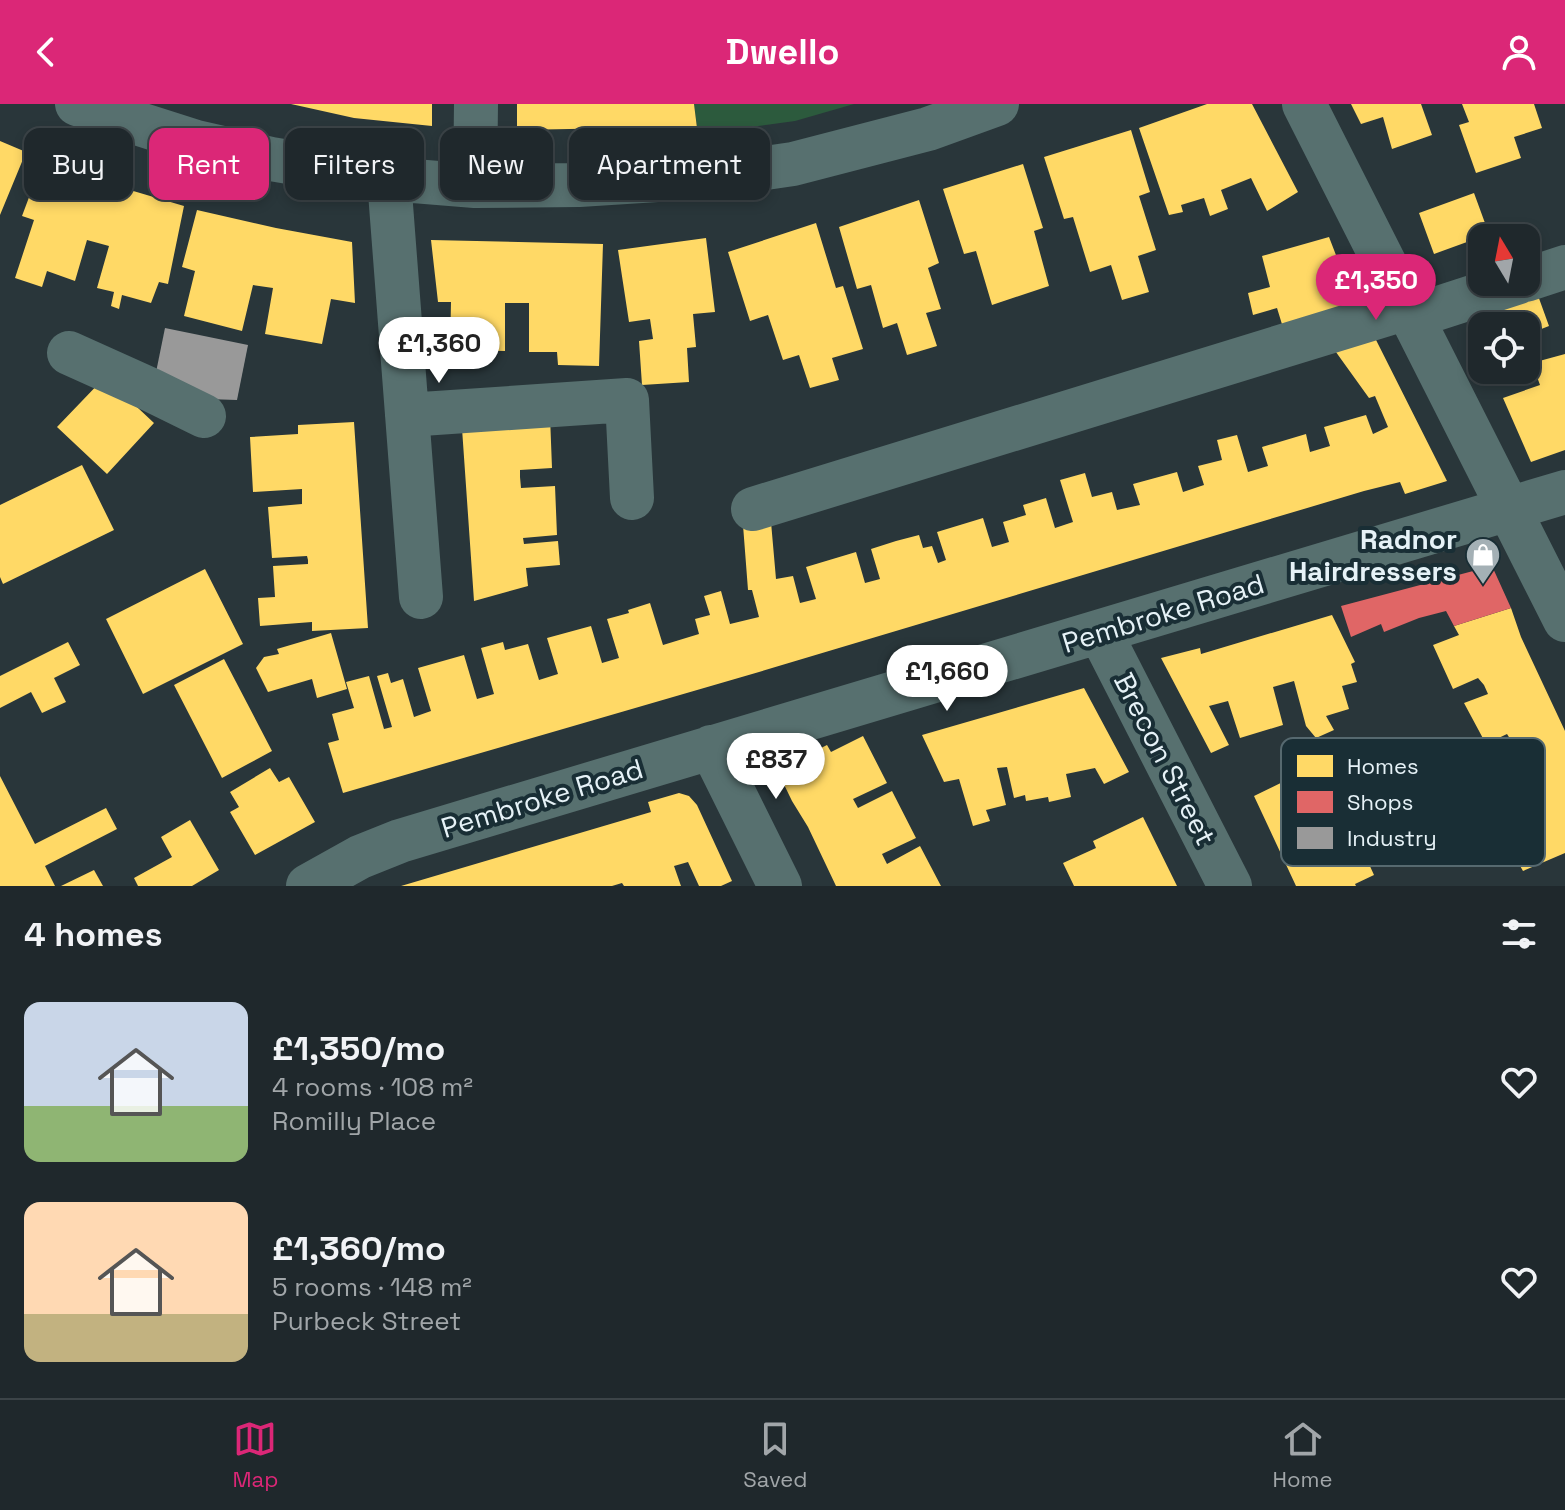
<!DOCTYPE html>
<html lang="en">
<head>
<meta charset="utf-8">
<style>
  body { margin:0; font-family:"Space Grotesk",sans-serif; background:#2c3438; color:#f1f3f6; height:100vh; display:flex; flex-direction:column; font-size:30px; white-space:nowrap }
  * { box-sizing:border-box; margin:0 }
  p { font-size:26px; color:#a1a6a9 }
  .icon { flex:none; width:44px; height:44px; fill:none; stroke:currentColor; stroke-width:2; stroke-linecap:round; stroke-linejoin:round }
  .map { position:relative; height:782px; overflow:hidden }
  .sheet { display:flex; flex-direction:column; background:#1f282c; flex:1 }
  .sheet>* { flex:none }
  .hud { position:absolute; left:24px; top:24px; width:800px; height:72px; display:flex; gap:16px }
  .needle { width:52px; rotate:350deg }
  .tools { position:absolute; left:1468px; top:120px; display:grid; gap:16px }
  .tools a { display:grid; place-items:center; width:72px; height:72px; border-radius:16px; background:#1f282c; box-shadow:0 4px 12px #0003,0 0 0 2px #3c4448; font-size:40px }
  .price { position:absolute; translate:-50% -68px; padding:0 18px; border-radius:28px; background:#fff; color:#222; font-size:26px; line-height:52px; filter:drop-shadow(0 2px 4px #0008) }
  .price::after { content:''; position:absolute; left:50%; top:48px; width:24px; height:18px; margin-left:-12px; background:inherit; clip-path:polygon(0 0,100% 0,50% 100%) }
  .price.selected { background:#db2777; color:#fff }
  ul { padding:0; list-style:none }
  li { display:flex; align-items:center; gap:24px; height:200px; padding:0 24px }
  li span { display:grid; place-items:center; flex:none; width:224px; height:160px; border-radius:16px; color:#555 }
  li>.icon { margin-inline-start:auto }
  span .icon { width:96px; height:96px; fill:#fffc; stroke-width:1 }
  li b { font-size:34px }
  h2 { display:flex; justify-content:space-between; align-items:center; height:96px; padding:0 24px; font-size:34px }
  .chip { padding:0 28px; border-radius:16px; background:#1f282c; box-shadow:0 4px 12px #0003,0 0 0 2px #3c4448; font-size:28px; line-height:72px }
  .chip.selected { background:#db2777; color:#fff }
  header { display:flex; justify-content:space-between; align-items:center; height:104px; padding:0 24px; background:#db2777; color:#fff; font-size:36px; font-weight:800 }
  .dock { display:flex; justify-content:space-around; align-items:center; height:112px; border-top:2px solid #3c4448; background:#1f282c; font-size:22px; color:#a1a6a9 }
  .dock a { display:grid; justify-items:center; gap:4px }
  .dock .selected { color:#db2777 }
  .map>svg:first-child { display:block }
  .green { fill:#2c5a3d }
  .homes { fill:#ffd966 }
  .shops { fill:#e06666 }
  .industry { fill:#999 }
  .lines { fill:none; stroke-linecap:round; stroke-linejoin:round }
  .minor { stroke:#57706f; stroke-width:44 }
  .labels { text-anchor:middle; stroke-width:8; stroke-linejoin:round; paint-order:stroke }
  .poi-label { font-size:28px; font-weight:bold; fill:#e6f2f7; stroke:#192e35; text-anchor:end }
  .street-label { font-size:28px; fill:#e6f2f7; stroke:#192e35 }
  .key { fill:#192e35; stroke:#56696f; stroke-width:2 }
  .key-label { font-size:22px; fill:#e6f2f7 }
</style>
</head>
<body>
<header><svg class="icon" aria-label="back" viewBox="0 0 24 24"><path d="M15 5l-7 7 7 7"/></svg>Dwello<svg class="icon" aria-label="person" viewBox="0 0 24 24"><circle cx="12" cy="8" r="4"/><path d="M4 21q1-7 8-7t8 7"/></svg></header>
<div class="map">
<svg width="1565" height="782" viewBox="0 0 1565 782">
  <rect width="100%" height="100%" fill="#29363a"/>
  <!-- green -->
  <path class="green" d="M694,0H854L795,17L698,30Z"/>
  <!-- homes -->
  <path class="homes" d="M291,0H432V22L354,14Z
    M517,0H694L697,24L622,28V24L517,26Z
    M1207,0H1252L1298,88L1267,107L1251,74L1221,86L1228,105L1210,112L1204,94L1181,101L1183,108L1169,111L1139,24Z
    M1351,0H1421L1432,31L1392,45L1383,13L1361,20Z
    M1462,0H1534L1542,24L1514,33L1521,54L1476,69L1459,21L1469,18Z
    M1131,26L1150,88L1139,92L1156,146L1138,152L1149,188L1122,196L1111,161L1090,168L1073,113L1064,115L1044,53Z
    M0,37L26,48L0,111Z
    M43,56L113,81L184,102L168,180L159,178L151,199L122,191L119,205L111,202L114,188L97,184L109,142L87,136L75,177L47,167L42,183L15,174L34,116L22,112Z
    M1023,60L1043,124L1034,127L1049,182L992,201L976,147L964,150L943,85Z
    M1474,89L1489,130L1434,150L1419,109Z
    M919,96L939,159L928,164L941,205L926,209L937,242L907,251L897,219L883,224L871,181L857,185L839,123Z
    M197,106L276,124L352,138L355,199L331,195L322,240L265,230L273,184L253,181L242,227L184,212L195,167L182,163Z
    M816,119L836,184L843,182L863,245L832,254L839,276L810,284L799,251L783,256L768,211L750,217L728,148Z
    M1329,133L1358,208L1285,230L1277,204L1253,211L1248,189L1270,183L1262,152Z
    M706,134L715,208L693,210L696,243L687,244L689,278L642,281L639,237L653,235L650,215L629,218L618,146Z
    M431,136L603,140L599,262L558,261L557,248H529V199H505V247L450,246L451,198H438Z
    M1532,175L1549,222L1526,231V222H1504L1492,190Z
    M1370,224L1447,377L1405,390L1400,378L1364,387L759,568L343,689L328,639L339,636L332,610L354,604L346,578L369,572L384,625L392,623L377,572L388,569L391,579L403,575L414,613L431,607L418,564L464,551L477,595L494,590L481,544L503,538L505,546L528,540L539,576L558,570L547,534L591,522L602,559L619,554L607,515L629,509L628,506L650,499L663,541L699,530L695,515L710,511L704,492L721,487L730,520L759,513L752,486H748L743,421L771,418L776,475L793,472L800,499L816,495L806,463L856,448L865,479L880,475L871,445L896,437L919,431L923,444L932,442L938,459L946,456L937,428L983,414L992,443L999,441L1009,438L1003,418L1026,411L1023,401L1046,394L1055,424L1073,418L1060,376L1085,369L1092,393L1112,388L1117,406L1140,401L1133,380L1177,368L1183,388L1204,381L1198,362L1222,356L1217,336L1237,331L1248,368L1268,362L1262,343L1306,330L1310,348L1330,342L1324,323L1366,311L1373,330L1388,323L1375,292L1369,294L1328,237Z
    M1565,250V346L1531,358L1503,294L1540,281L1532,259Z
    M105,273L154,319L107,370L57,323Z
    M461,310L550,312L552,364L520,366V373L521,384L555,382L557,431L523,434L524,440L558,437L560,461L526,464L528,482L474,497Z
    M354,318L368,524L312,527V518L260,522L258,494L275,493L273,462L308,460V456L307,452L272,454L268,403L302,400V385L253,388L250,333L298,330V321Z
    M82,361L114,426L3,480L0,473V401Z
    M205,465L243,540L143,590L106,515Z
    M1511,504L1521,533L1565,627V749L1523,767L1500,727L1545,706L1543,698L1537,690L1514,699L1490,657L1516,646L1514,641L1507,630L1486,640L1464,599L1488,590L1484,581L1478,574L1453,585L1433,541L1459,531L1454,522Z
    M1332,511L1355,558L1351,560L1357,578L1342,582L1349,605L1326,612L1334,626L1316,634L1306,622L1294,577L1273,583L1283,621L1240,634L1228,597L1209,602L1229,641L1211,649L1161,554L1200,544L1201,550Z
    M331,529L347,585L317,594L312,575L268,588L256,564L264,553L279,550L277,545Z
    M68,538L80,561L54,574L66,598L42,609L31,588L0,604V572Z
    M224,555L272,647L222,674L174,581Z
    M1084,584L1129,668L1104,680L1095,664L1066,670L1071,693L1049,698L1048,693L1026,697L1025,691L1014,694L1007,663L997,664L1006,701L986,706L990,717L973,722L959,675L944,678L922,631Z
    M863,632L887,679L853,695L858,704L892,687L916,734L882,750L887,760L920,742L941,782H836L808,723L792,697L777,666L827,641L831,648Z
    M270,664L279,678L289,673L315,718L255,751L230,708L239,703L230,688Z
    M1301,669L1305,677L1324,669L1345,711L1327,720L1331,729L1340,747L1359,738L1374,771L1355,780L1356,782H1296L1254,692Z
    M0,672L35,740L106,704L117,725L45,762L55,782H0Z
    M679,689L689,692L697,701L732,777L721,782H699L688,758L674,762L681,782H624L622,779L612,782H401L651,708L648,698Z
    M1143,713L1177,782H1074L1063,759L1096,744L1093,737Z
    M190,716L219,766L192,782H138L134,774L172,753L161,733Z
    M94,766L103,782H61Z"/>
  <!-- shops -->
  <path class="shops" d="M1492,462L1511,504L1454,522L1446,507L1419,514L1384,528L1381,520L1351,533L1341,502Z"/>
  <!-- industry -->
  <path class="industry" d="M165,224L248,241L237,296L207,295L153,283Z"/>
  <g class="lines">
    <!-- minor -->
    <path class="minor" d="M77,0L196,38L271,55L389,75L475,82L579,81L704,73L793,60L928,25L997,0
      M1304,0L1565,516
      M389,75L421,493
      M475,82L476,0
      M1526,176L1565,163
      M1411,213L1519,178
      M69,249L149,285L204,312
      M407,311L627,296L632,394
      M753,405L1407,204
      M1100,528L1230,782
      M711,643L780,782
      M308,782L360,753L400,737L1565,388"/>
  </g>
  <!-- icons -->
  <defs>
    <symbol id="shop-pin" viewBox="-11 -11 22 30"><path d="M0 17L-7.5 6A9.5 9.5 0 1 1 7.5 6Z" fill="#a4b0b5" stroke="#192e35"/><path d="M-5-2.5h2.3a2.7 3.5 0 0 1 5.4 0H5L5.5 6h-11ZM-1.5-2.5h3a1.5 2.3 0 0 0-3 0Z" fill="#fff"/></symbol>
  </defs>
  <g fill-rule="evenodd">
    <use href="#shop-pin" x="1463" y="431" width="40" height="54"/>
  </g>
  <g class="labels">
    <!-- poi labels -->
    <g class="poi-label">
      <text x="1457" y="445">Radnor<tspan x="1457" dy="32">Hairdressers</tspan></text>
    </g>
    <!-- street labels -->
    <g class="street-label">
      <text transform="translate(1163 509) rotate(-17)" y="10">Pembroke Road</text>
      <text transform="translate(1165 655) rotate(63)" y="10">Brecon Street</text>
      <text transform="translate(542 694) rotate(-17)" y="10">Pembroke Road</text>
    </g>
  </g>
  <!-- legend -->
  <rect x="1281" y="634" width="264" height="128" rx="12" class="key"/>
  <rect x="1297" y="651" width="36" height="22" fill="#ffd966"/>
  <rect x="1297" y="687" width="36" height="22" fill="#e06666"/>
  <rect x="1297" y="723" width="36" height="22" fill="#999"/>
  <g class="key-label">
    <text x="1347" y="670">Homes</text>
    <text x="1347" y="706">Shops</text>
    <text x="1347" y="742">Industry</text>
  </g>
</svg>
<div class="tools">
<a><svg class="needle" viewBox="-14 -14 28 28"><path d="M0-13l5 13h-10z" fill="#e53935"/><path d="M0 13l5-13h-10z" fill="#a1a6a9"/></svg></a>
<a><svg class="icon" aria-label="locate" viewBox="0 0 24 24"><circle cx="12" cy="12" r="6"/><path d="M12 2v4M12 18v4M2 12h4M18 12h4"/></svg></a>
</div>
<b class="price selected" style="left:1376px;top:218px">£1,350</b>
<b class="price" style="left:439px;top:281px">£1,360</b>
<b class="price" style="left:947px;top:609px">£1,660</b>
<b class="price" style="left:776px;top:697px">£837</b>
<div class="hud">
<a class="chip">Buy</a>
<a class="chip selected">Rent</a>
<a class="chip">Filters</a>
<a class="chip">New</a>
<a class="chip">Apartment</a>
</div>
</div>
<section class="sheet">
<h2>4 homes<svg class="icon" aria-label="filters" viewBox="0 0 24 24"><path d="M4 7h16M4 17h16"/><circle cx="9" cy="7" r="2"/><circle cx="15" cy="17" r="2"/></svg></h2>
<ul>
<li><span style="background:linear-gradient(#c9d6e8 65%,#8fb573 0)"><svg class="icon" aria-label="home" viewBox="0 0 24 24"><path d="M3 11l9-7 9 7M6 9v11h12V9"/></svg></span><div><b>£1,350/mo</b><p>4 rooms · 108 m²</p><p>Romilly Place</p></div><svg class="icon" aria-label="heart" viewBox="0 0 24 24"><path d="M12 20l-8-8c-3-5 5-10 8-4 3-6 11-1 8 4z"/></svg></li>
<li><span style="background:linear-gradient(#ffd9b3 70%,#c2b280 0)"><svg class="icon" aria-label="home" viewBox="0 0 24 24"><path d="M3 11l9-7 9 7M6 9v11h12V9"/></svg></span><div><b>£1,360/mo</b><p>5 rooms · 148 m²</p><p>Purbeck Street</p></div><svg class="icon" aria-label="heart" viewBox="0 0 24 24"><path d="M12 20l-8-8c-3-5 5-10 8-4 3-6 11-1 8 4z"/></svg></li>
</ul>
</section>
<nav class="dock">
<a class="selected"><svg class="icon" aria-label="map" viewBox="0 0 24 24"><path d="M3 6l6-2 6 2 6-2v14l-6 2-6-2-6 2zM9 4v14M15 6v14"/></svg>Map</a>
<a><svg class="icon" aria-label="saved" viewBox="0 0 24 24"><path d="M7 4h10v16l-5-4-5 4z"/></svg>Saved</a>
<a><svg class="icon" aria-label="home" viewBox="0 0 24 24"><path d="M3 11l9-7 9 7M6 9v11h12V9"/></svg>Home</a>
</nav>
</body>
</html>
